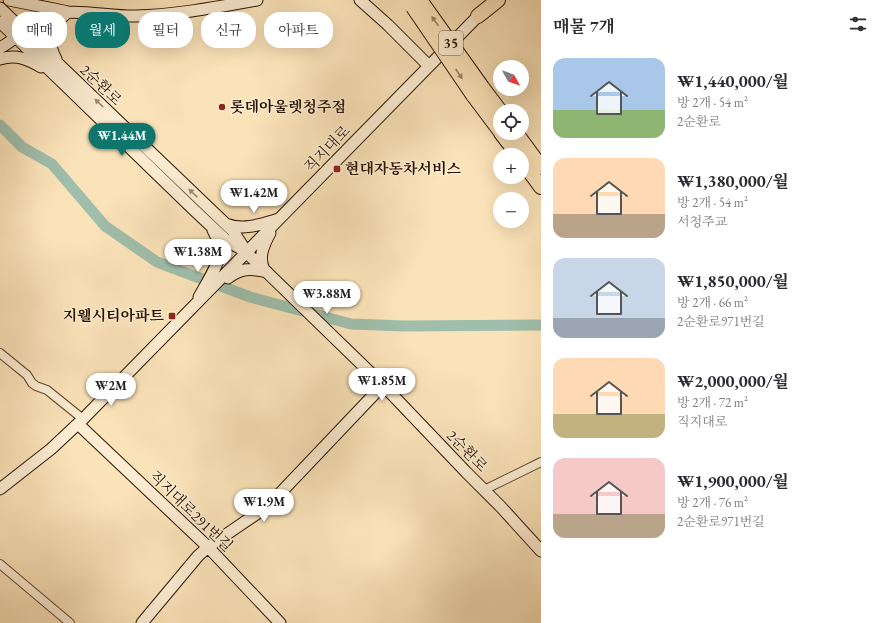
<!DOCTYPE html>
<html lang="ko">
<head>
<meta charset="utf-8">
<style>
  body { margin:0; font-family:"EB Garamond","Noto Serif KR",serif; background:#f2f2f3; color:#2b2b33; height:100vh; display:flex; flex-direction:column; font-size:15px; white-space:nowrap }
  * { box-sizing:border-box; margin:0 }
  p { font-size:13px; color:#7c7c81 }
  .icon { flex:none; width:22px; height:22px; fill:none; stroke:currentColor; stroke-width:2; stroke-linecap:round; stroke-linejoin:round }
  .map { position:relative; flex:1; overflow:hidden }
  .details { display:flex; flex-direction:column; background:#fff; width:340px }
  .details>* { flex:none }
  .guide { position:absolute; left:12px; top:12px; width:380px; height:36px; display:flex; gap:8px }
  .needle { width:26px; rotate:130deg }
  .controls { position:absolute; left:493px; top:60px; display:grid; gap:8px }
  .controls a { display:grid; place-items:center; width:36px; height:36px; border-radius:50%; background:#fff; box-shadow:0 4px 16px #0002; font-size:20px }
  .price { position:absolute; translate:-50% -34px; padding:0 9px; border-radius:14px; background:#fff; color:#222; font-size:13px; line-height:26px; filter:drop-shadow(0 1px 2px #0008) }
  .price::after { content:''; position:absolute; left:50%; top:24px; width:12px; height:9px; margin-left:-6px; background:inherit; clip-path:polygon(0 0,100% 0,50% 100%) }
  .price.selected { background:#0f766e; color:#fff }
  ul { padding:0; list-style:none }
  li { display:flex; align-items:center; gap:12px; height:100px; padding:0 12px }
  li span { display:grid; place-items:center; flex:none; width:112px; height:80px; border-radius:12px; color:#555 }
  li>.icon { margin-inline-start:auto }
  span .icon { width:48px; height:48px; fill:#fffc; stroke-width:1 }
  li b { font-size:17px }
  h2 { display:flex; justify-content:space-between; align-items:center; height:48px; padding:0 12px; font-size:17px }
  .chip { padding:0 14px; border-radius:16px; background:#fff; box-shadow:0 4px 16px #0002; font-size:14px; line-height:36px }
  .chip.selected { background:#0f766e; color:#fff }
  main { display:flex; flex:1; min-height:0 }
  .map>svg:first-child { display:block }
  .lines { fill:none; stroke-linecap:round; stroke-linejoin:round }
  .river { stroke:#9fbeab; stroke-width:11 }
  .street-casing { stroke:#60482e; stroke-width:10 }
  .secondary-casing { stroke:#2c1400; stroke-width:13 }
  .highway-casing { stroke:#2c1400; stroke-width:16 }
  .street { stroke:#fcedd2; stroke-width:8 }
  .secondary { stroke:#fcedd2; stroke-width:11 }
  .highway { stroke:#fbe3b9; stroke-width:14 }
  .highway-bridge-casing { stroke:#2c1400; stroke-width:16; stroke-linecap:butt }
  .highway-bridge { stroke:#fbe3b9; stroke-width:14 }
  .oneway { fill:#9e8666 }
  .oneway2 { fill:#9e8b74 }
  .poi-dot { fill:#8f2418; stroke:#fcedd2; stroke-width:1.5 }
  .labels { text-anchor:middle; stroke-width:3; stroke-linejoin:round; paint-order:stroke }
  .shield { fill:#fcedd2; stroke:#6a553f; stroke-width:1 }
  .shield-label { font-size:14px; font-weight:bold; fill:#2c1400 }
  .street-label { font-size:15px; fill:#2c1400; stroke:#fcedd2 }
  .poi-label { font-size:15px; font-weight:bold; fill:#2c1400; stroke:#fcedd2; text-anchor:start }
</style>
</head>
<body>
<main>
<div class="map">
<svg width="541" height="623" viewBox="0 0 541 623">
  <rect width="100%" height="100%" fill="#fbe3b9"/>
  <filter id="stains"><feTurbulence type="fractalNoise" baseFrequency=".005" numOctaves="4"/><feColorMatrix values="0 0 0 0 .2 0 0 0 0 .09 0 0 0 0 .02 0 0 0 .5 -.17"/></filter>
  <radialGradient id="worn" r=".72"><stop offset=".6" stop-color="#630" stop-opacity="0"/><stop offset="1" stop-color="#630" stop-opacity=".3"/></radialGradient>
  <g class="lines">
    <!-- river -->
    <path class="river" d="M0,125L22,147L52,164L105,226L157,262L250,297L351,324L404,326L541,325"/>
    <defs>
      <path id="street" d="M0,353L27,375L32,383L36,386L47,390L83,419
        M484,490L541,462
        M0,564L70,623"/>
      <path id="secondary" d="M9,0L64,11
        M360,0L388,25L429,66
        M0,8L233,231L247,253L383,385L466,472L501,507L541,551
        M0,22L192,208L227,241L245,251
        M0,48C16,39 32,22 48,16C72,7 109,17 136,16C177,15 217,7 257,0
        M0,59C16,54 28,59 41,67
        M56,59C45,38 51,26 68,12
        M226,224C243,231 262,224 279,219
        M265,271C257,259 264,244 270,233
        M228,278C240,268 252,268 267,272
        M199,297C206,284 221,262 220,248C219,242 216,236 213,230
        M78,424L208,547L280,623
        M0,489L51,449L83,419L484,10
        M142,623L198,556L208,547L268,506L383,385"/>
      <path id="highway" d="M478,16L498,0
        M482,87L500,111
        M473,95L500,131
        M501,133L518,155
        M516,133L541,167
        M522,161L541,187"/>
    </defs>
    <!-- street casing -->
    <use href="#street" class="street-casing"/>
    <!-- secondary casing -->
    <use href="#secondary" class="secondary-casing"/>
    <!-- highway casing -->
    <use href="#highway" class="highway-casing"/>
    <!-- street -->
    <use href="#street" class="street"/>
    <!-- secondary -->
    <use href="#secondary" class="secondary"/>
    <!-- highway -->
    <use href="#highway" class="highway"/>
    <defs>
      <path id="highway-bridge" d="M420,0L482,87
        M413,7L473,95"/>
    </defs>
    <!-- highway-bridge casing -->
    <use href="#highway-bridge" class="highway-bridge-casing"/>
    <!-- highway-bridge -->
    <use href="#highway-bridge" class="highway-bridge"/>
  </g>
  <!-- one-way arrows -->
  <defs><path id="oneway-solid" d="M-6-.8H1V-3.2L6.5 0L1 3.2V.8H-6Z"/></defs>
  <g class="oneway">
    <use href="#oneway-solid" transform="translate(435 21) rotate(-125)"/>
    <use href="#oneway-solid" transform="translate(459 74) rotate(56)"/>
  </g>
  <g class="oneway2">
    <use href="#oneway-solid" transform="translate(99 103) rotate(-136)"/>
    <use href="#oneway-solid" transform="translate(193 193) rotate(-137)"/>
  </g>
  <!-- markers -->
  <g class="poi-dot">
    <circle cx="222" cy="107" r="4"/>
    <rect x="333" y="165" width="8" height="8" rx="2"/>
    <rect x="168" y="312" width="8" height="8" rx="2"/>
  </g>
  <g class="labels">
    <!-- shield labels -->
    <rect class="shield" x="439" y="31" width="24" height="24" rx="3"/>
    <g class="shield-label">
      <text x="451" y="48">35</text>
    </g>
    <!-- street labels -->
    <g class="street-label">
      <text transform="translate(101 85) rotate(44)" y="5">2순환로</text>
      <text transform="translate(327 149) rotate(-46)" y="5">직지대로</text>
      <text transform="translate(467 451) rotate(46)" y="5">2순환로</text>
      <text transform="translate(191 511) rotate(44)" y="5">직지대로291번길</text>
    </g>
    <!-- poi labels -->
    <g class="poi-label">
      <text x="230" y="112">롯데아울렛청주점</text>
      <text x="345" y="174">현대자동차서비스</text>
      <text x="164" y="321" text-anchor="end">지웰시티아파트</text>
    </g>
  </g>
  <rect width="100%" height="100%" filter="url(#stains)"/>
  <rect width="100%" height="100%" fill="url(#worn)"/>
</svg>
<div class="controls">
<a><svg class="needle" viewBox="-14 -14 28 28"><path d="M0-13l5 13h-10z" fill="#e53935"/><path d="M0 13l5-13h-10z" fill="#7c7c81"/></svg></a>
<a><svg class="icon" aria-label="locate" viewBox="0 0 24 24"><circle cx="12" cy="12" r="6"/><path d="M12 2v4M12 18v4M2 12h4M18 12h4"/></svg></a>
<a>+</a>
<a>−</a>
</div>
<b class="price selected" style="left:122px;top:157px">₩1.44M</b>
<b class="price" style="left:254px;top:214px">₩1.42M</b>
<b class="price" style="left:198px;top:273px">₩1.38M</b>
<b class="price" style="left:327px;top:315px">₩3.88M</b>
<b class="price" style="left:382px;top:402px">₩1.85M</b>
<b class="price" style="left:111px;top:407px">₩2M</b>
<b class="price" style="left:264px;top:523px">₩1.9M</b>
<div class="guide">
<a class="chip">매매</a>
<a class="chip selected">월세</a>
<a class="chip">필터</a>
<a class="chip">신규</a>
<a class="chip">아파트</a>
</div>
</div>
<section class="details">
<h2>매물 7개<svg class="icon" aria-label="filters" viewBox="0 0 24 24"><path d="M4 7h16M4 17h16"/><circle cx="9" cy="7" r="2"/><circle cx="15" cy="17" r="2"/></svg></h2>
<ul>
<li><span style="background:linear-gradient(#a9c7e8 65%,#8fb573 0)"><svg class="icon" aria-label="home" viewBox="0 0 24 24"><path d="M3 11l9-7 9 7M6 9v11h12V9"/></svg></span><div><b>₩1,440,000/월</b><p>방 2개 · 54 m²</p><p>2순환로</p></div></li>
<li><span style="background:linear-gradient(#ffd9b3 70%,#b9a48a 0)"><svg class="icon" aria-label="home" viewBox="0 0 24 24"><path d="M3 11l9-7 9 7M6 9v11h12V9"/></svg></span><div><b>₩1,380,000/월</b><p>방 2개 · 54 m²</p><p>서청주교</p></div></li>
<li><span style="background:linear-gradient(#c9d6e8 75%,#9aa5b1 0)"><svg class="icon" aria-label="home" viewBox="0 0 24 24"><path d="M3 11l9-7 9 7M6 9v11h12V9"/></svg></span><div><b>₩1,850,000/월</b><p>방 2개 · 66 m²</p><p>2순환로971번길</p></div></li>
<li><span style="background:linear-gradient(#ffd9b3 70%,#c2b280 0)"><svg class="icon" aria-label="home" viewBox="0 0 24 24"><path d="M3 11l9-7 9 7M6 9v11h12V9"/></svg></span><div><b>₩2,000,000/월</b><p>방 2개 · 72 m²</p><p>직지대로</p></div></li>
<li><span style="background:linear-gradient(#f6c9c9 70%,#b9a48a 0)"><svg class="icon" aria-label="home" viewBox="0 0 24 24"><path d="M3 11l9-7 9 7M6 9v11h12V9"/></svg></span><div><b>₩1,900,000/월</b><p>방 2개 · 76 m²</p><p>2순환로971번길</p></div></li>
</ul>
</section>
</main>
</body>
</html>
